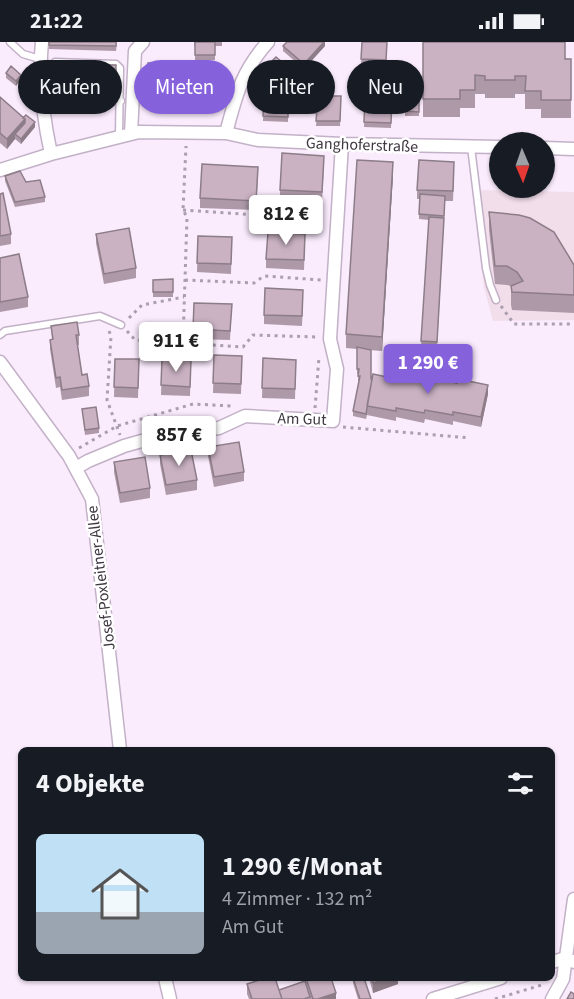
<!DOCTYPE html>
<html lang="de">
<head>
<meta charset="utf-8">
<style>
  body { margin:0; font-family:"Source Sans 3",sans-serif; background:#242831; color:#f1f3f6; height:100vh; display:flex; flex-direction:column; font-size:22px; white-space:nowrap }
  * { box-sizing:border-box; margin:0 }
  p { font-size:20px; color:#9ea1a6 }
  .icon { flex:none; width:33px; height:33px; fill:none; stroke:currentColor; stroke-width:2; stroke-linecap:round; stroke-linejoin:round }
  .map { position:relative; flex:1; overflow:hidden }
  .side { position:absolute; left:18px; top:705px; width:537px; height:234px; display:flex; flex-direction:column; background:#171b24; border-radius:9px; box-shadow:0 2px 4px #0004 }
  .side>* { flex:none }
  .banner { position:absolute; left:18px; top:18px; width:538px; height:54px; display:flex; gap:12px }
  .needle { width:39px; rotate:178deg }
  .tools { position:absolute; left:489px; top:90px; display:grid; gap:12px }
  .tools a { display:grid; place-items:center; width:66px; height:66px; border-radius:50%; background:#171b24; box-shadow:0 2px 4px #0004; font-size:30px }
  .price { position:absolute; translate:-50% -51px; padding:0 14px; border-radius:6px; background:#fff; color:#222; font-size:20px; line-height:39px; filter:drop-shadow(0 2px 3px #0008) }
  .price::after { content:''; position:absolute; left:50%; top:36px; width:18px; height:14px; margin-left:-9px; background:inherit; clip-path:polygon(0 0,100% 0,50% 100%) }
  .price.selected { background:#8661dc; color:#fff }
  ul { padding:0; list-style:none }
  li { display:flex; align-items:center; gap:18px; height:150px; padding:0 18px }
  li span { display:grid; place-items:center; flex:none; width:168px; height:120px; border-radius:9px; color:#555 }
  li>.icon { margin-inline-start:auto }
  span .icon { width:72px; height:72px; fill:#fffc; stroke-width:1 }
  li b { font-size:26px }
  h2 { display:flex; justify-content:space-between; align-items:center; height:72px; padding:0 18px; font-size:26px }
  .pill { padding:0 21px; border-radius:27px; background:#171b24; box-shadow:0 2px 4px #0004; font-size:21px; line-height:54px }
  .pill.selected { background:#8661dc; color:#fff }
  .status { display:flex; justify-content:space-between; align-items:center; height:42px; padding:0 30px; background:#171b24; direction:ltr }
  .status svg { height:16px; fill:currentColor }
  .map>svg:first-child { display:block }
  .education { fill:#f2ddea }
  .lines { fill:none; stroke-linecap:round; stroke-linejoin:round }
  .lane-casing { stroke:#c3b1c7; stroke-width:9 }
  .street-casing { stroke:#c3b1c7; stroke-width:15 }
  .path { stroke:#aa9fad; stroke-width:3; stroke-dasharray:3 4.5; stroke-linecap:butt }
  .lane { stroke:#fff; stroke-width:6 }
  .street { stroke:#fff; stroke-width:12 }
  .wall { fill:#ae99a8 }
  .shaded-wall { fill:#8d7d88 }
  .building { fill:#cab2c3; stroke:#8d7d88; stroke-width:1.5 }
  .labels { text-anchor:middle; stroke-width:5; stroke-linejoin:round; paint-order:stroke }
  .street-label { font-size:16px; fill:#3e3740; stroke:#fff }
</style>
</head>
<body>
<div class="status"><b>21:22</b><svg viewBox="0 0 49 12"><path d="M0 12V9h3v3zM5 12V6h3v6zM10 12V3h3v9zM15 12V0h3v12zM26 1h20v11H26zM47 4h2v5h-2z"/></svg></div>
<div class="map">
<svg width="574" height="957" viewBox="0 0 574 957">
  <rect width="100%" height="100%" fill="#faebfd"/>
  <!-- education -->
  <path class="education" d="M472,148L574,150V278L493,279L484,245Z"/>
  <g class="lines">
    <defs>
      <path id="lane" d="M10,0L23,12L40,17
        M55,20L116,22L120,26L119,94
        M43,58L121,59
        M471,105L486,226L490,243L496,258
        M0,293L5,289L100,274L121,283"/>
      <path id="street" d="M42,0C38,38 43,75 51,112
        M226,91C236,54 241,30 268,0
        M131,92L135,9L143,0
        M544,106L574,107
        M0,128L51,112L139,90L226,91L258,98L342,102L500,105
        M0,320L69,414L92,457L120,708
        M76,426L88,419L124,404L163,393L219,386L245,374L333,379L337,327L330,297L342,102
        M552,920L566,916L574,920
        M165,936L170,957
        M433,957L501,936
        M552,957L563,937L574,857"/>
    </defs>
    <!-- lane casing -->
    <use href="#lane" class="lane-casing"/>
    <!-- street casing -->
    <use href="#street" class="street-casing"/>
    <!-- path -->
    <path class="path" d="M183,168L272,174L279,171L324,175
      M185,238L254,241L264,234L322,238
      M501,264L514,282H574
      M129,276L142,263L184,255
      M109,289L111,294L107,358L120,393
      M127,289L135,298L243,305L253,293L318,295
      M183,300L187,175L183,168L186,104
      M315,366L319,315
      M343,385L470,396
      M79,406L117,384L193,362L232,364
      M495,957L545,942"/>
    <!-- lane -->
    <use href="#lane" class="lane"/>
    <!-- street -->
    <use href="#street" class="street"/>
  </g>
  <!-- wall -->
  <path class="wall" d="M49,0H117L116,9L49,7Z
    M194,0H222V4H215V18H195V4H194Z
    M325,0V4L304,27L283,9V4Z
    M362,0H387L386,28L361,27Z
    M423,0L571,17V76H541V67H525V52H515V56H485V52H475V66H460V75H423Z
    M271,20L287,29L282,35L271,25Z
    M174,21L173,49L168,48V65L142,64V37H147Z
    M49,22L116,23L115,55L48,53Z
    M6,31L21,37L16,44L6,36Z
    M264,47L302,48L317,54H341L340,84H316L317,72H302V68H288V80L263,79Z
    M405,53L419,54V74H405Z
    M0,55L35,85L21,102L15,97L7,107L0,101Z
    M365,55L392,57L391,86L364,85Z
    M324,123L322,160L280,157V148Z
    M454,130L453,159H445L437,305L421,304L429,178L419,177V157H417V148Z
    M5,134L26,140L45,155V160L15,165L5,139Z
    M393,134L382,309L369,308L371,337L401,338L488,352L481,385L453,379V383L425,377L424,381L396,375V379L367,373L366,377L353,374V369L359,339H358V332H357V307L346,306V292Z
    M258,135L256,168L200,166V156Z
    M0,152L11,192V202L0,204Z
    M489,170L574,223V271L512,268L511,263V244L507,243L495,242L489,188Z
    M96,192L136,226V236L104,242L96,201Z
    M198,194L232,195L231,232L197,230Z
    M305,202L304,228L266,226V217Z
    M0,216L28,255V265L0,270Z
    M173,237V255H153V238Z
    M303,258L302,284L264,282V273Z
    M232,262L230,298L193,297V287Z
    M51,284L79,293V303H77L82,333L89,344V354L62,358L60,345L56,346L50,307V298L52,297Z
    M214,313L242,314L241,352L213,351Z
    M263,316L296,318L295,357L262,356Z
    M115,317H139L138,356L114,355Z
    M162,317L191,318L190,354L161,353Z
    M82,367L99,386V391L85,393Z
    M208,405L244,430V439L214,445L208,414Z
    M160,413L197,438V448L166,453L160,422Z
    M114,420L150,446V456L120,461L114,430Z
    M304,936H331L336,957H249L247,952V942L279,948L304,940Z
    M353,936L371,957H358L353,941Z
    M369,936H398V942L373,951Z"/>
  <!-- shaded-wall -->
  <path class="shaded-wall" d="M324,0H325V4L304,27V22Z
    M287,24V29L282,35V30Z
    M21,33V37L16,44V39Z
    M25,77V86L15,92V97L7,107V97Z
    M35,80V85L21,102V97Z
    M393,120V134L382,309V295Z
    M488,343V352L481,385V375Z
    M388,936H398V942L373,951V941Z
    M336,951V957H318Z"/>
  <!-- building -->
  <path class="building" d="M49,0H116V4L49,3Z
    M195,0H215V13H195Z
    M287,0H324L304,22L283,4Z
    M362,0H387L386,18L361,17Z
    M423,0H565V17H571V58H541V49H525L526,34H515V38H485V34L475,33V48H460V57H423Z
    M276,15L287,24L282,30L271,20Z
    M148,21H174L173,39H168V55H142V37H147Z
    M49,22L116,23L115,50L48,48Z
    M11,24L21,33L16,39L6,31Z
    M289,45H302V48L317,49V54H341L340,79H316L317,67H302V63H288V75L263,74L264,47L288,48Z
    M405,53L419,54V70L405,69Z
    M0,55L25,77L7,97L0,91Z
    M365,55L392,57L391,81L364,80Z
    M26,73L35,80L21,97L15,92L25,81V77L23,76Z
    M282,111L324,114L322,150L280,148Z
    M357,118L393,120L382,295L346,292Z
    M419,118L454,120L453,149L417,148Z
    M202,122L258,125L256,159L200,156Z
    M20,129L26,140L40,138L45,155L15,160L5,134Z
    M3,151L11,192L0,194V152Z
    M420,152L445,154L444,174L419,172Z
    M489,170L519,173L530,176L554,190L574,223V253L512,250L511,244L523,239L517,230L507,224H495Z
    M429,175L444,176L437,300L421,299Z
    M129,186L136,226L104,232L96,192Z
    M268,190L305,192L304,218L266,217Z
    M198,194L232,195L231,222L197,221Z
    M19,212L28,255L0,260V216Z
    M173,237V250H153V238Z
    M265,246L303,248L302,274L264,273Z
    M194,261L232,262L230,289L193,287Z
    M77,280L79,293H76L82,333L87,332L89,344L62,348L60,335L56,336L50,298L53,297L51,284Z
    M357,305L371,308V337H372L366,372L353,369L360,334H358L359,327H357Z
    M214,313L242,314L241,342L213,341Z
    M263,316L296,318L295,347L262,346Z
    M115,317H139L138,346L114,345Z
    M162,317L191,318L190,345L161,343Z
    M373,332L401,338V334L429,339L430,335L457,341L458,337L488,343L481,375L453,370V373L425,368L424,371L396,366V369L367,364Z
    M96,365L99,386L85,388L82,367Z
    M239,400L244,430L214,435L208,405Z
    M191,408L197,438L166,443L160,413Z
    M145,415L150,446L120,451L114,420Z
    M266,936H275L282,957H252L247,942Z
    M306,936H331L336,951L318,957H313Z
    M353,936H364L371,957H360Z
    M372,936H388L373,941Z
    M305,939L310,955L304,957H282L279,948Z
    M571,950L574,952V957H567Z"/>
  <g class="labels">
    <!-- street labels -->
    <g class="street-label">
      <text transform="translate(362 102) rotate(2)" y="6">Ganghoferstraße</text>
      <text transform="translate(302 376) rotate(2)" y="6">Am Gut</text>
      <text transform="translate(100 536) rotate(-97)" y="6">Josef-Poxleitner-Allee</text>
    </g>
  </g>
</svg>
<div class="tools">
<a><svg class="needle" viewBox="-14 -14 28 28"><path d="M0-13l5 13h-10z" fill="#e53935"/><path d="M0 13l5-13h-10z" fill="#9ea1a6"/></svg></a>
</div>
<b class="price" style="left:286px;top:204px">812 €</b>
<b class="price" style="left:176px;top:331px">911 €</b>
<b class="price selected" style="left:428px;top:353px">1 290 €</b>
<b class="price" style="left:179px;top:425px">857 €</b>
<div class="banner">
<a class="pill">Kaufen</a>
<a class="pill selected">Mieten</a>
<a class="pill">Filter</a>
<a class="pill">Neu</a>
</div>
<section class="side">
<h2>4 Objekte<svg class="icon" aria-label="filters" viewBox="0 0 24 24"><path d="M4 7h16M4 17h16"/><circle cx="9" cy="7" r="2"/><circle cx="15" cy="17" r="2"/></svg></h2>
<ul>
<li><span style="background:linear-gradient(#bfe0f5 65%,#9aa5b1 0)"><svg class="icon" aria-label="home" viewBox="0 0 24 24"><path d="M3 11l9-7 9 7M6 9v11h12V9"/></svg></span><div><b>1 290 €/Monat</b><p>4 Zimmer · 132 m²</p><p>Am Gut</p></div></li>
</ul>
</section>
</div>
</body>
</html>
